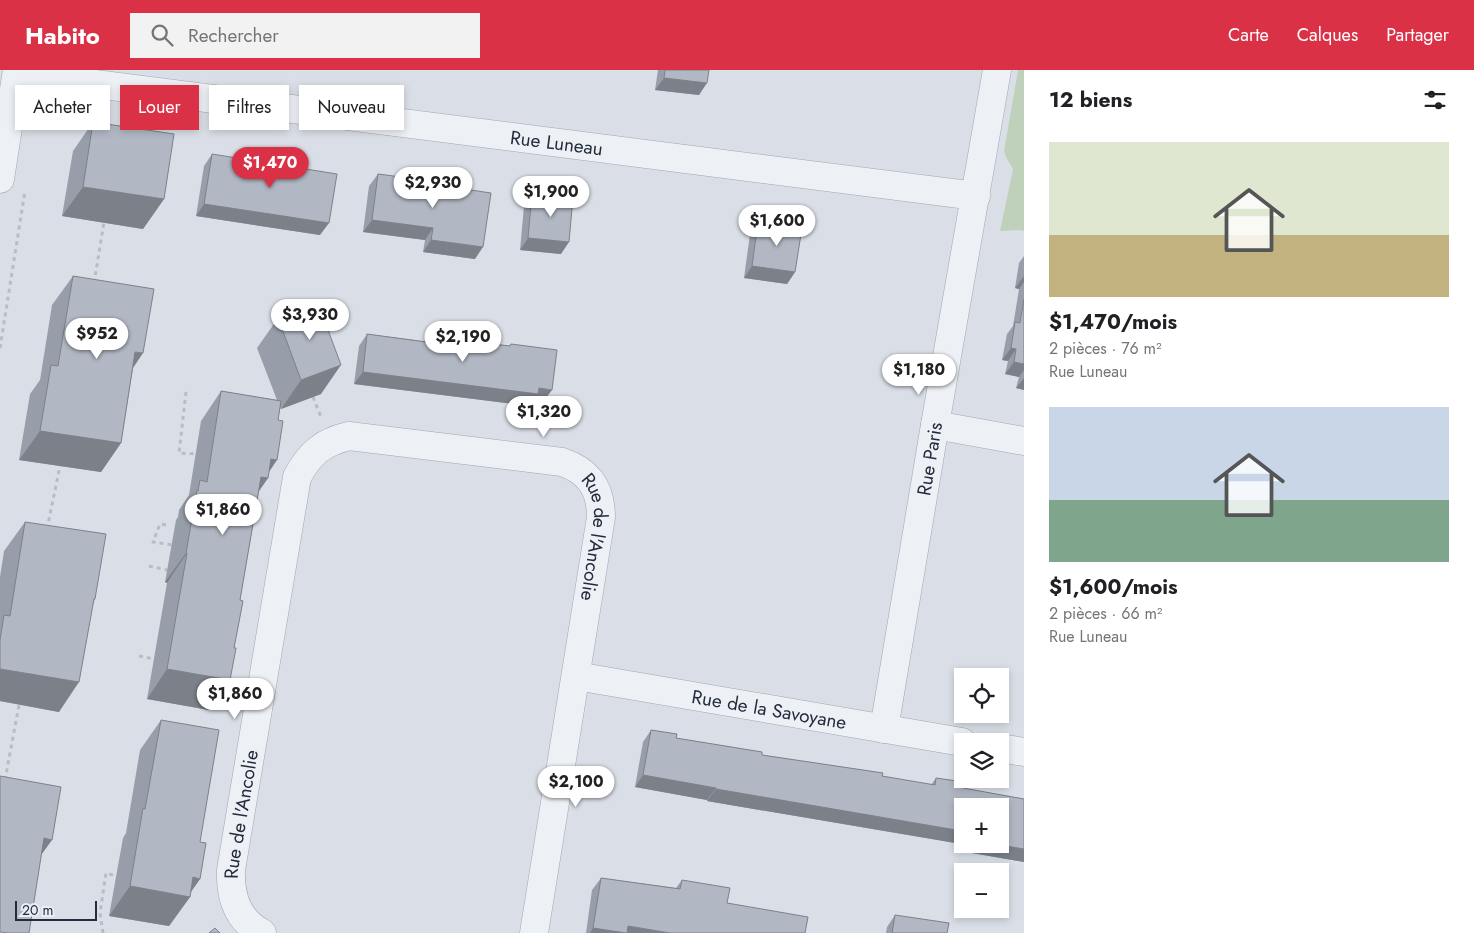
<!DOCTYPE html>
<html lang="fr">
<head>
<meta charset="utf-8">
<style>
  body { margin:0; font-family:Jost,sans-serif; background:#f2f2f2; color:#202124; height:100vh; display:flex; flex-direction:column; font-size:19px; white-space:nowrap }
  * { box-sizing:border-box; margin:0 }
  p { font-size:16px; color:#757577 }
  .icon { flex:none; width:28px; height:28px; fill:none; stroke:currentColor; stroke-width:2; stroke-linecap:round; stroke-linejoin:round }
  .map { position:relative; flex:1; overflow:hidden }
  .details { display:flex; flex-direction:column; background:#fff; width:450px }
  .details>* { flex:none }
  .guide { position:absolute; left:15px; top:15px; width:475px; height:45px; display:flex; gap:10px }
  .controls { position:absolute; left:954px; top:598px; display:grid; gap:10px }
  .controls a { display:grid; place-items:center; width:55px; height:55px; border-radius:0px; background:#fff; box-shadow:0 2px 8px #0003; font-size:25px }
  .scale { position:absolute; left:15px; bottom:12px; width:82px; box-sizing:border-box; padding-left:5px; border:2px solid #232c3d; border-top:0; font-size:14px; line-height:18px; white-space:nowrap; color:#232c3d; -webkit-text-stroke:4px #e9eef4; paint-order:stroke }
  .price { position:absolute; translate:-50% -42px; padding:0 11px; border-radius:18px; background:#fff; color:#222; font-size:16px; line-height:32px; filter:drop-shadow(0 1px 2px #0008) }
  .price::after { content:''; position:absolute; left:50%; top:30px; width:15px; height:11px; margin-left:-8px; background:inherit; clip-path:polygon(0 0,100% 0,50% 100%) }
  .price.selected { background:#da3147; color:#fff }
  ul { padding:0; list-style:none }
  li { display:grid; align-content:center; gap:10px; height:265px; padding:0 25px }
  li span { display:grid; place-items:center; height:155px; border-radius:0px; color:#555 }
  li>.icon { margin-inline-start:auto }
  span .icon { width:90px; height:90px; fill:#fffc; stroke-width:1 }
  li b { font-size:21px }
  h2 { display:flex; justify-content:space-between; align-items:center; height:60px; padding:0 25px; font-size:21px }
  .chip { padding:0 18px; border-radius:0px; background:#fff; box-shadow:0 2px 8px #0003; font-size:18px; line-height:45px }
  .chip.selected { background:#da3147; color:#fff }
  header { display:flex; align-items:center; gap:30px; box-sizing:border-box; height:70px; padding:0 25px; background:#da3147; color:#fff }
  header strong { font-size:24px }
  nav { display:flex; gap:28px; margin-inline-start:auto; font-size:18px }
  .search { width:350px; height:45px; background:#f2f2f2; display:flex; align-items:center; gap:12px; box-sizing:border-box; padding:0 18px; border-radius:0px; color:#757577; font-size:19px }
  main { display:flex; flex:1; min-height:0 }
  .map>svg:first-child { display:block }
  .green { fill:#c0d1bb }
  .lines { fill:none; stroke-linecap:round; stroke-linejoin:round }
  .street-casing { stroke:#9fa6b1; stroke-width:29 }
  .path { stroke:#b8bdc5; stroke-width:3; stroke-dasharray:4 4; stroke-linecap:butt }
  .street { stroke:#edf0f5; stroke-width:28 }
  .wall { fill:#989ea9; fill-rule:evenodd }
  .shaded-wall { fill:#7c8189 }
  .building { fill:#b1b8c4; stroke:#7c8189 }
  .labels { text-anchor:middle; stroke-width:4; stroke-linejoin:round; paint-order:stroke }
  .street-label { font-size:19px; fill:#232c3d; stroke:#e9eef4 }
</style>
</head>
<body>
<header>
<strong>Habito</strong>
<div class="search"><svg class="icon" aria-label="search" viewBox="0 0 24 24"><circle cx="10" cy="10" r="6"/><path d="M15 15l6 6"/></svg>Rechercher</div>
<nav><a>Carte</a><a>Calques</a><a>Partager</a></nav>
</header>
<main>
<div class="map">
<svg width="1024" height="863" viewBox="0 0 1024 863">
  <rect width="100%" height="100%" fill="#dadfe7"/>
  <!-- green -->
  <path class="green" d="M1018,0H1024V161L1019,160L1000,161L1013,99L1006,87L1004,81Z"/>
  <g class="lines">
    <defs>
      <g id="street">
        <path id="s1" d="M17,4L976,126"/>
        <path d="M0,109L17,0"/>
        <path d="M935,355L1024,371"/>
        <path id="s2" d="M576,606L962,672"/>
        <path id="s3" d="M884,659L935,355L997,0"/>
        <path d="M1000,678L1024,682"/>
        <path id="s4" d="M262,863C237,850 230,826 231,800L297,407C310,383 323,372 349,366L562,392C589,401 601,419 601,447L534,863"/>
      </g>
    </defs>
    <!-- street casing -->
    <use href="#street" class="street-casing"/>
    <!-- path -->
    <path class="path" d="M94,213L104,152
      M0,278L25,121
      M186,322L179,383L196,384
      M313,327L321,347
      M166,455L160,454L153,472L173,475
      M47,459L60,396
      M149,496L167,500
      M139,586L154,589
      M5,710L19,635
      M103,863L100,843L106,803L116,806"/>
    <!-- street -->
    <use href="#street" class="street"/>
  </g>
  <!-- wall -->
  <path class="wall" d="M658,0H709L699,25L655,20Z
    M93,52L164,129L143,159L62,146L73,81Z
    M212,84L320,165L196,146L204,96Z
    M378,104L424,113L475,189L423,182L425,170L363,162L369,116Z
    M532,124L561,184L520,180L524,136Z
    M758,152L795,202L787,214L744,208L750,164Z
    M1024,186V320L1016,318L1019,307L1005,304L1008,291L1002,290L1007,264L1013,256L1019,219L1015,218L1019,193Z
    M73,206L133,298L121,373L101,402L19,390L30,324L40,310L52,235Z
    M278,248L321,324L281,339L280,338L268,408L259,421L240,530L230,610L209,640L147,629L167,513L165,512L176,450L178,447L179,440L189,425L201,351L221,321L277,330L257,278Z
    M367,264L438,273L442,268L509,276L511,274L543,332L534,331L530,336L354,314L359,276Z
    M25,452L95,529L94,531L59,642L0,631V507L4,481Z
    M161,650L200,772V809L190,823V827L169,856L109,846L123,768L126,763L140,680Z
    M651,660L677,664L676,668L762,682V685L883,703L882,706L931,715L936,708L964,712L963,718L1024,729V792L972,783L973,776L707,731V730L635,717L643,672ZM962,736H1000V774H962Z
    M601,808L676,818L682,810L727,833L805,863H586L592,820Z
    M895,845L947,863H886L887,857Z"/>
  <!-- shaded-wall -->
  <path class="shaded-wall" d="M664,8L707,13L699,25L655,20Z
    M83,117L164,129L143,159L62,146Z
    M204,134L329,153L320,165L196,146Z
    M372,150L433,158L425,170L363,162Z
    M528,168L569,172L561,184L520,180Z
    M431,170L483,177L475,189L423,182Z
    M752,196L795,202L787,214L744,208Z
    M1024,206V212L1019,219L1015,218Z
    M1011,278L1016,279L1008,291L1002,290Z
    M135,282L143,283L123,313Z
    M1014,292L1024,294V300L1019,307L1005,304Z
    M341,295L321,324L281,339L301,310Z
    M363,302L539,318L552,320L543,332L534,331L530,336L354,314Z
    M1024,308V320L1016,318Z
    M40,361L121,373L101,402L19,390Z
    M271,389L277,390L265,408H268L247,438L241,437Z
    M186,483H187L167,513L165,512Z
    M0,599L79,612L59,642L0,631Z
    M167,599L230,610L209,640L147,629Z
    M643,705L716,718L707,730L635,717Z
    M716,719L962,761V774H975L973,776L707,731Z
    M44,768L52,770L31,799Z
    M979,774H994L1024,779V792L972,783Z
    M193,807L200,809L188,826L190,827L169,856L109,846L130,816Z
    M628,856L670,863H590L593,858Z"/>
  <!-- building -->
  <path class="building" d="M665,0H709L707,13L664,8Z
    M93,52L174,64L164,129L83,117Z
    M212,84L337,104L329,153L204,134Z
    M378,104L424,110V113L491,123L483,177L431,170L433,158L372,150Z
    M532,124L573,127L569,172L528,168Z
    M758,152L802,158L795,202L752,196Z
    M73,206L154,219L143,283L135,282L121,373L40,361L51,295L58,296Z
    M1024,229V294L1014,292L1016,279L1011,278L1015,252L1020,253Z
    M318,233L341,295L301,310L278,248Z
    M367,264L441,274L442,268L510,276L511,274L557,280L552,320L539,318L538,324L363,302Z
    M221,321L281,331L278,350L283,351L277,390L271,389L268,408L261,407L240,530L243,531L234,578H236L230,610L167,599L187,483H186L197,420L198,421L200,410L207,412Z
    M25,452L106,464L95,529H94L79,612L0,599V570L4,545L10,546Z
    M161,650L219,660L200,772L206,773L200,809L193,807L190,827L130,816L143,738L145,739Z
    M651,660L677,664L676,668L762,682V685L883,703L882,706L935,715L936,708L964,712L963,718L1024,729V779L994,774H1000V736H962V761L716,719V718L643,705Z
    M0,706L61,717L52,770L44,768L29,863H8L0,862Z
    M601,808L680,819L682,810L730,818L727,833L808,847L805,863H670L628,856L627,863H626L593,858Z
    M895,845L949,853L947,863H892Z
    M215,858L220,863H209Z"/>
  <g class="labels">
    <!-- street labels -->
    <g class="street-label">
      <text dy="7" stroke="none"><textPath href="#s1" startOffset="544">Rue Luneau</textPath></text>
      <text dy="7" stroke="none"><textPath href="#s3" startOffset="274">Rue Paris</textPath></text>
      <text dy="7" stroke="none"><textPath href="#s4" startOffset="849">Rue de l'Ancolie</textPath></text>
      <text dy="7" stroke="none"><textPath href="#s2" startOffset="196">Rue de la Savoyane</textPath></text>
      <text dy="7" stroke="none"><textPath href="#s4" startOffset="131">Rue de l'Ancolie</textPath></text>
    </g>
  </g>
</svg>
<div class="controls">
<a><svg class="icon" aria-label="locate" viewBox="0 0 24 24"><circle cx="12" cy="12" r="6"/><path d="M12 2v4M12 18v4M2 12h4M18 12h4"/></svg></a>
<a><svg class="icon" aria-label="layers" viewBox="0 0 24 24"><path d="M12 4l9 5-9 5-9-5zM3 14l9 5 9-5"/></svg></a>
<a>+</a>
<a>−</a>
</div>
<div class="scale">20 m</div>
<b class="price selected" style="left:270px;top:119px">$1,470</b>
<b class="price" style="left:433px;top:139px">$2,930</b>
<b class="price" style="left:551px;top:148px">$1,900</b>
<b class="price" style="left:777px;top:177px">$1,600</b>
<b class="price" style="left:310px;top:271px">$3,930</b>
<b class="price" style="left:97px;top:290px">$952</b>
<b class="price" style="left:463px;top:293px">$2,190</b>
<b class="price" style="left:919px;top:326px">$1,180</b>
<b class="price" style="left:544px;top:368px">$1,320</b>
<b class="price" style="left:223px;top:466px">$1,860</b>
<b class="price" style="left:235px;top:650px">$1,860</b>
<b class="price" style="left:576px;top:738px">$2,100</b>
<div class="guide">
<a class="chip">Acheter</a>
<a class="chip selected">Louer</a>
<a class="chip">Filtres</a>
<a class="chip">Nouveau</a>
</div>
</div>
<section class="details">
<h2>12 biens<svg class="icon" aria-label="filters" viewBox="0 0 24 24"><path d="M4 7h16M4 17h16"/><circle cx="9" cy="7" r="2"/><circle cx="15" cy="17" r="2"/></svg></h2>
<ul>
<li><span style="background:linear-gradient(#dfe7d0 60%,#c2b280 0)"><svg class="icon" aria-label="home" viewBox="0 0 24 24"><path d="M3 11l9-7 9 7M6 9v11h12V9"/></svg></span><div><b>$1,470/mois</b><p>2 pièces · 76 m²</p><p>Rue Luneau</p></div></li>
<li><span style="background:linear-gradient(#c9d6e8 60%,#7fa58c 0)"><svg class="icon" aria-label="home" viewBox="0 0 24 24"><path d="M3 11l9-7 9 7M6 9v11h12V9"/></svg></span><div><b>$1,600/mois</b><p>2 pièces · 66 m²</p><p>Rue Luneau</p></div></li>
</ul>
</section>
</main>
</body>
</html>
